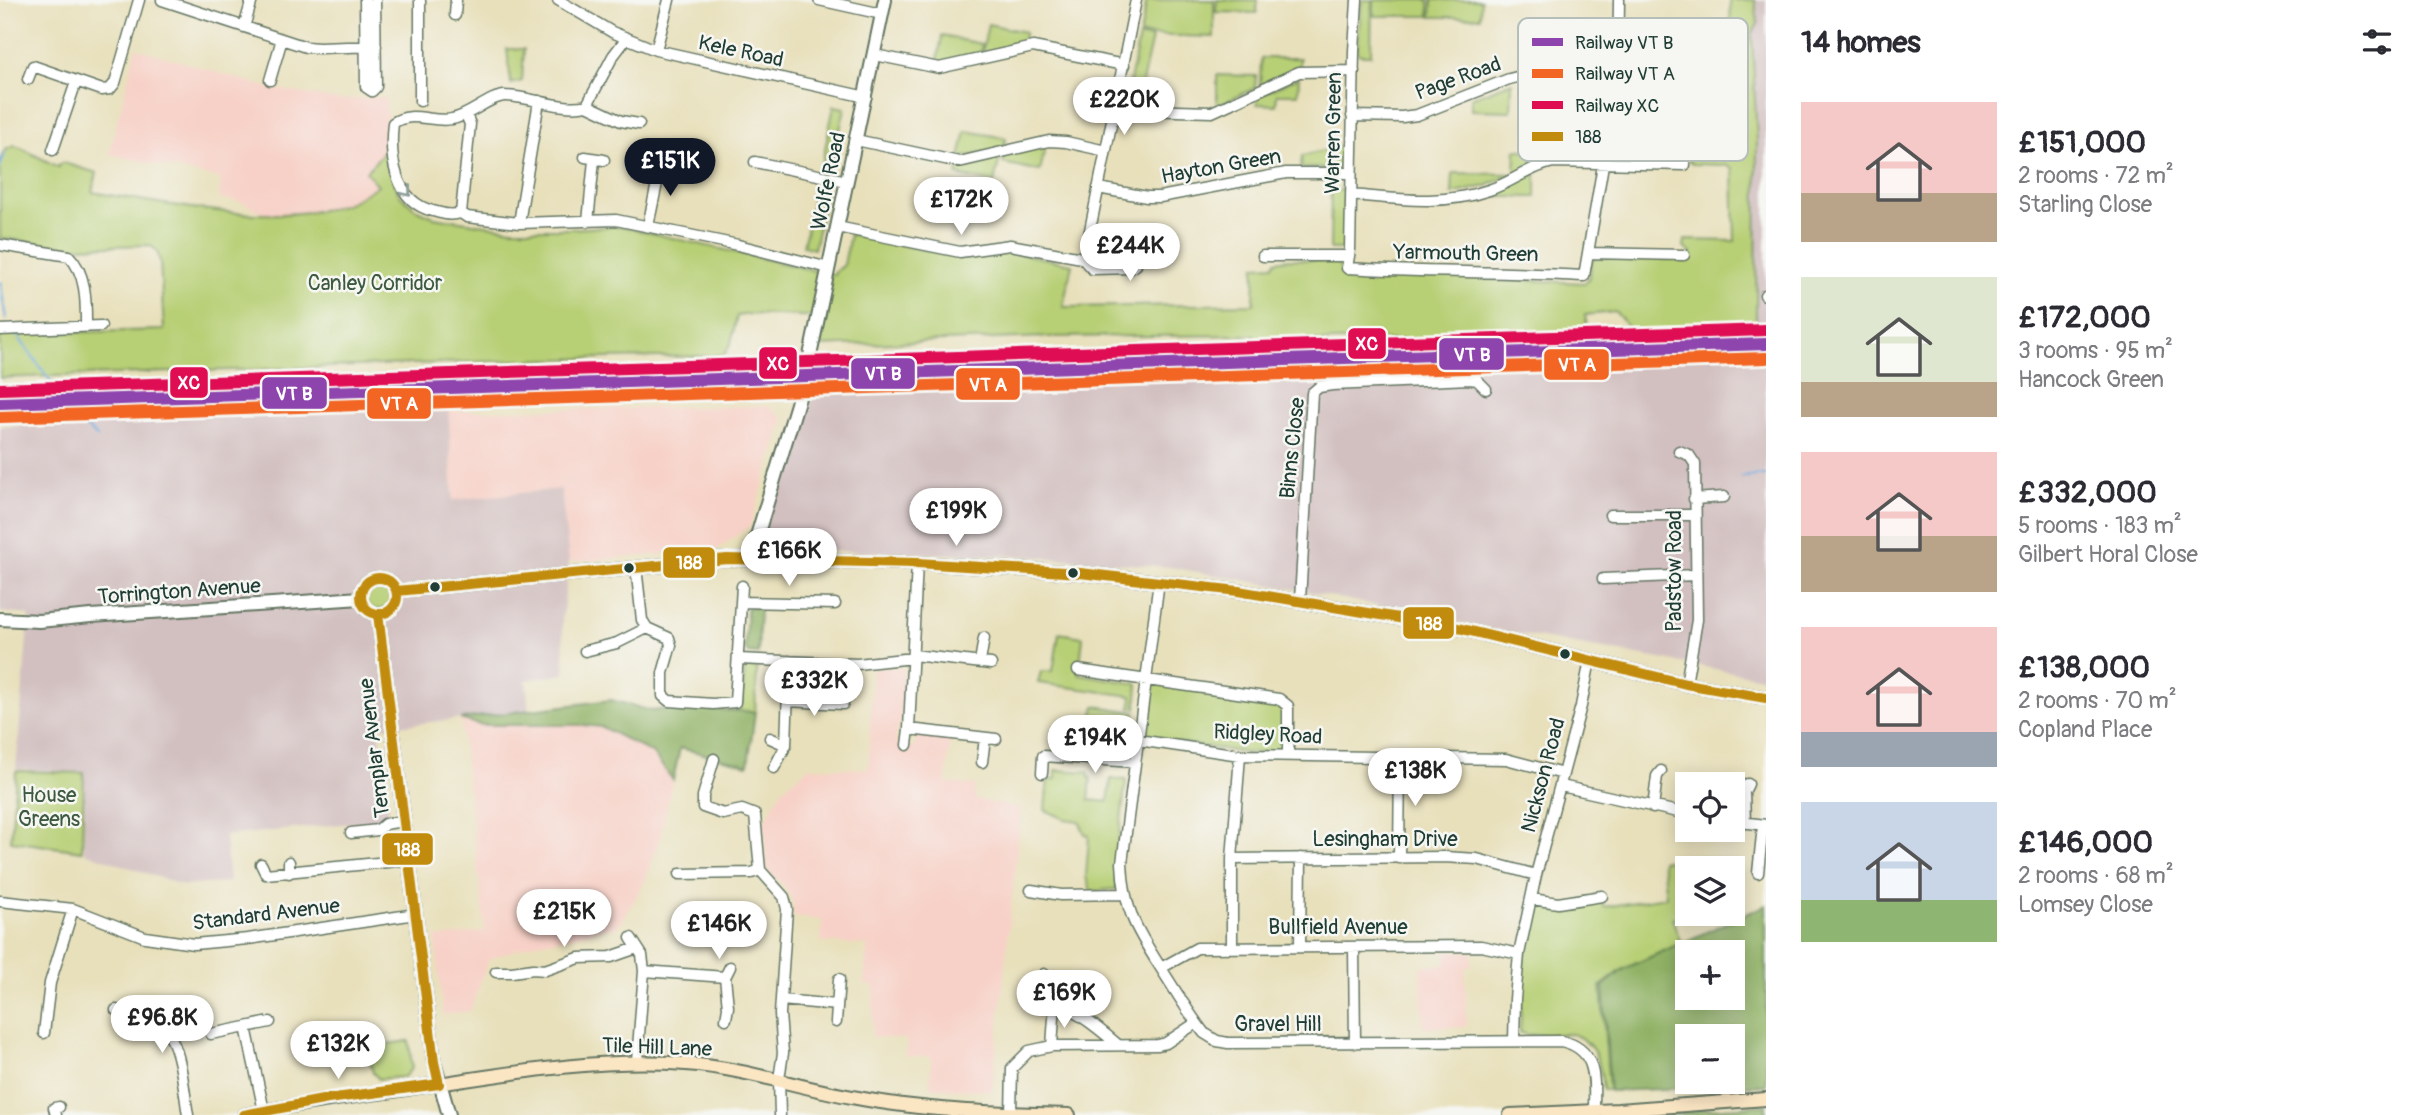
<!DOCTYPE html>
<html lang="en">
<head>
<meta charset="utf-8">
<style>
  body { margin:0; font-family:Pangolin,sans-serif; background:#f7f7f7; color:#2b2b33; height:100vh; display:flex; flex-direction:column; font-size:26px; white-space:nowrap }
  * { box-sizing:border-box; margin:0 }
  p { font-size:23px; color:#7c7c81 }
  .icon { flex:none; width:38px; height:38px; fill:none; stroke:currentColor; stroke-width:2; stroke-linecap:round; stroke-linejoin:round }
  .map { position:relative; flex:1; overflow:hidden }
  .panel { display:flex; flex-direction:column; background:#fff; width:665px }
  .panel>* { flex:none }
  .buttons { position:absolute; left:1675px; top:772px; display:grid; gap:14px }
  .buttons a { display:grid; place-items:center; width:70px; height:70px; border-radius:0px; background:#fff; box-shadow:0 4px 18px #0003; font-size:35px }
  .price { position:absolute; translate:-50% -60px; padding:0 16px; border-radius:24px; background:#fff; color:#222; font-size:23px; line-height:46px; filter:drop-shadow(0 2px 4px #0008) }
  .price::after { content:''; position:absolute; left:50%; top:42px; width:21px; height:16px; margin-left:-10px; background:inherit; clip-path:polygon(0 0,100% 0,50% 100%) }
  .price.active { background:#111827; color:#fff }
  ul { padding:0; list-style:none }
  li { display:flex; align-items:center; gap:21px; height:175px; padding:0 35px }
  li span { display:grid; place-items:center; flex:none; width:196px; height:140px; border-radius:0px; color:#555 }
  li>.icon { margin-inline-start:auto }
  span .icon { width:84px; height:84px; fill:#fffc; stroke-width:1 }
  li b { font-size:30px }
  h2 { display:flex; justify-content:space-between; align-items:center; height:84px; padding:0 35px; font-size:30px }
  main { display:flex; flex:1; min-height:0 }
  .map>svg:first-child { display:block }
  .built { fill:#f7d1c7 }
  .industrial { fill:#d2bfc0 }
  .green { fill:#b7cf74; stroke:#6b8654; stroke-width:2 }
  .forest { fill:#91b266; stroke:#58784d; stroke-width:2; fill-rule:evenodd }
  .lines { fill:none; stroke-linecap:round; stroke-linejoin:round }
  .stream { stroke:#69a5da; stroke-width:2.5 }
  .minor-casing { stroke:#657663; stroke-width:13 }
  .tertiary-casing { stroke:#657663; stroke-width:16 }
  .secondary-casing { stroke:#657663; stroke-width:16 }
  .minor { stroke:#fff; stroke-width:10 }
  .tertiary { stroke:#fff; stroke-width:12 }
  .secondary { stroke:#fbe6c4; stroke-width:12 }
  .bus-1-casing { stroke:#f6f6f2; stroke-width:16 }
  .bus-1 { stroke:#c18c0d; stroke-width:10 }
  .rail-1-casing { stroke:#f6f6f2; stroke-width:18 }
  .rail-2-casing { stroke:#f6f6f2; stroke-width:18 }
  .rail-3-casing { stroke:#f6f6f2; stroke-width:18 }
  .rail-1 { stroke:#8e44ad; stroke-width:12 }
  .rail-2 { stroke:#f26522; stroke-width:12 }
  .rail-3 { stroke:#df0d52; stroke-width:12 }
  .oneway { stroke:#8f9e9a }
  .bus-dot { fill:#1f3d34; stroke:#f6f6f2; stroke-width:2.5 }
  .labels { text-anchor:middle; stroke-width:5; stroke-linejoin:round; paint-order:stroke }
  .street-label { font-size:21px; fill:#1f3d34; stroke:#f6f6f2 }
  .park-label { font-size:21px; fill:#3d5a41; stroke:#f6f6f2 }
  .key { fill:#f6f6f2; stroke:#b6beb9; stroke-width:2 }
  .key-label { font-size:19px; fill:#1f3d34 }
  .line-badge { stroke:#f6f6f2; stroke-width:2.5 }
  .badge-label { font-size:19px; text-anchor:middle; font-weight:bold; fill:#fff }
</style>
</head>
<body>
<main>
<div class="map">
<svg width="1766" height="1115" viewBox="0 0 1766 1115">
  <rect width="100%" height="100%" fill="#f6f6f2"/>
  <filter id="ink" filterUnits="userSpaceOnUse"><feTurbulence type="fractalNoise" baseFrequency=".0143" numOctaves="2"/><feDisplacementMap in="SourceGraphic" scale="14" xChannelSelector="R" yChannelSelector="G"/><feConvolveMatrix kernelMatrix="1 2 1 2 8 2 1 2 1" color-interpolation-filters="sRGB"/></filter>
  <filter id="wash" filterUnits="userSpaceOnUse"><feTurbulence type="fractalNoise" baseFrequency=".00686" numOctaves="4" result="noise"/><feDisplacementMap in="SourceGraphic" scale="28" xChannelSelector="R" yChannelSelector="G"/><feGaussianBlur stdDeviation="1.57" result="paint"/><feColorMatrix in="noise" values="0 0 0 0 0 0 0 0 0 0 0 0 0 0 0 0 0 1.4 0 .05"/><feComposite in="paint" operator="in"/></filter>
  <g filter="url(#wash)">
    <rect width="100%" height="100%" fill="#e8e0bb"/>
    <!-- built -->
    <path class="built" d="M136,48L266,87L339,100L385,97L389,133L382,154L374,166L379,185L346,204L293,214L267,215L242,202L219,198L221,179L109,154Z
      M761,406L770,407L784,419L750,526L716,550L569,562L561,489L453,500L448,411Z
      M873,667L904,668L901,719L895,738L900,746L915,747L916,738L920,735L950,738L946,783L974,785L975,799L1021,809L992,1091L930,1087L931,1057L906,1056L907,1039L872,1037L874,986L864,984L867,945L821,942L822,920L794,917L792,899L783,885L766,870L764,823L781,791L809,767L868,769Z
      M460,719L480,725H582L602,727L652,753L673,780L660,838L645,881L623,920L615,928H604L584,934L533,944L489,959L470,1011L443,1015L435,938L485,931Z
      M1446,951L1472,952V965L1465,968L1466,1027H1423L1421,966L1446,965Z"/>
    <!-- industrial -->
    <path class="industrial" d="M1755,0H1766V329L1756,330L1757,140L1752,34L1758,24Z
      M1766,350V678L1485,628L1300,590L1170,567L1023,556L757,549L808,380Z
      M448,400L453,500L561,489L569,562L562,619L565,674L526,680L529,711L379,728L390,819L225,836L229,882L184,886L84,852L85,772L16,769L29,615L0,612V427Z"/>
    <!-- green -->
    <path class="green" d="M1147,0H1214V37L1140,35Z
      M1217,0H1257V13L1216,12Z
      M1362,0H1372L1371,55H1360L1357,52Z
      M1374,0H1429V16H1374Z
      M1432,0H1481L1480,17H1431Z
      M1730,0H1755L1758,24L1752,34L1757,140L1756,330L1631,334L1622,319L1615,312L1585,315L1589,338L1254,342V335L1046,337L820,346L827,317L751,314L737,316L731,343L725,354L711,356L557,359L0,378V334L164,330L160,261L157,251L150,245L72,247L0,238V160L5,150L14,146L21,148L58,167L59,164L64,163L97,173L92,192C166,204 274,228 345,204C357,200 368,192 378,185L366,172L382,154L389,133L394,182L399,194L417,210L434,217L512,229H568L620,226L834,275L835,272L844,265L850,234L964,258L1007,251L1072,264L1063,307L1254,304L1255,266L1273,265L1276,261L1288,259L1337,261L1341,271L1345,273L1352,272L1585,283L1589,277L1593,257L1678,259L1684,261L1689,258L1691,253L1684,247L1685,240L1735,241L1733,169L1727,165L1692,164L1687,159L1678,160V153H1697L1698,148H1709L1733,142L1731,98H1722V57L1732,56Z
      M988,24L1025,32L1022,44L982,54Z
      M942,36L982,44L980,55L937,64Z
      M1139,37L1152,38L1139,96H1127Z
      M507,49H524L522,81L511,84Z
      M1261,58H1300V68L1260,86Z
      M1217,75L1256,76L1255,88L1217,106Z
      M1299,77L1298,94H1277L1276,105L1257,104V96Z
      M1512,82L1511,111L1471,110V98Z
      M834,106L845,108L832,165L822,163Z
      M966,131L1006,138L1003,148L960,158Z
      M1046,145L1040,171L1003,163L1005,155Z
      M1343,146L1342,169L1301,168L1302,156Z
      M1516,150H1553V157L1540,161L1515,174Z
      M1000,157L994,183L957,175L959,166Z
      M1536,172V197H1493V193Z
      M1453,173L1514,174L1486,186L1452,194Z
      M1331,190H1348L1345,249H1330Z
      M815,191L826,194L814,249L803,246Z
      M364 596a14 14 0 1 1 28 0a14 14 0 1 1-28 0Z
      M1059,633L1083,637L1079,674L1138,684L1136,708H1131L1132,696L1038,683L1041,671H1053Z
      M745,667L757,668L755,712L738,711L742,702Z
      M1151,682L1245,700C1258,696 1275,700 1285,709V752L1247,753L1147,738L1144,734Z
      M1095,706L1135,712L1128,757L1069,755L1071,749L1084,751Z
      M1056,770L1088,772L1089,778H1091L1089,800L1108,802L1111,779L1126,780L1116,861V889L1091,891L1086,877L1089,835L1085,834L1079,821L1065,819L1045,810L1048,780L1056,779Z
      M16,771L84,773L82,851L11,841Z
      M1662,860L1700,862L1702,868H1687L1688,914L1672,918L1681,943L1623,969L1601,986L1609,1090H1603C1601,1067 1598,1043 1572,1034L1527,1035L1520,1032L1523,962L1535,909L1543,904L1559,908L1602,900L1604,907L1666,897Z
      M409,1041L412,1068L404,1077L379,1079L373,1073L366,1047Z"/>
    <!-- forest -->
    <path class="forest" d="M760,607L758,654L748,653L745,647L747,608Z
      M611,700L652,711L680,707L755,712L748,765L680,748L673,780L652,753L602,727L582,725H480L460,719Z
      M1766,905V1085L1610,1091L1603,986L1624,969ZM1687,952H1732V998H1687ZM1687,1036H1732V1082H1687Z
      M1766,1105V1115H1622Z"/>
    <g class="lines">
      <!-- stream -->
      <path class="stream" d="M0,167L5,152
        M0,282L6,318
        M17,335L54,386
        M74,416L97,437
        M1742,477L1766,475"/>
    </g>
  </g>
  <g filter="url(#ink)">
    <g class="lines">
      <defs>
        <path id="minor" d="M162,0L306,47L319,48L376,46
          M365,0L366,87L372,91L376,87L375,0
          M558,0L612,32L656,50L866,97
          M819,0L882,14
          M1357,0L1354,51L1350,250L1347,268C1426,273 1505,271 1584,276L1618,77L1619,0
          M455,15L456,0
          M244,27L252,0
          M626,39L613,56L587,105C561,111 534,97 506,96C491,95 470,116 452,119C432,123 411,110 393,123C389,157 395,202 433,211C444,214 450,216 461,213L467,217L519,223L616,220L738,245L829,268
          M656,50L669,0
          M875,55L939,68L1033,47L1124,65
          M28,79L33,66L102,90L110,89L115,83L139,0
          M270,80L282,39
          M420,101V0
          M587,105L621,121L639,124
          M1115,106L1141,110L1212,112L1299,72L1354,71
          M1352,116L1402,117L1417,115L1509,79L1521,76L1686,78
          M856,140L959,162L1049,141L1066,142L1106,151
          M53,150L76,82
          M585,157L604,160
          M755,162L847,181
          M1098,188L1147,197H1160L1286,173H1351
          M1351,195C1399,199 1442,206 1489,190C1511,183 1531,166 1553,162L1685,165
          M461,213L470,124L466,115
          M588,222L594,160
          M519,223L539,101
          M648,226L661,164
          M837,227L960,252L1010,245L1082,258
          M0,245L69,256C87,274 86,303 86,326
          M1589,253L1684,255
          M1263,256H1349
          M1082,258L1085,255L1136,0
          M1082,258L1092,269L1131,268L1136,265V228
          M1765,295H1766
          M0,330L101,326
          M1679,451L1689,455L1695,464L1697,620L1686,684
          M1694,499L1724,497
          M1610,515H1694
          M917,563L909,729L996,739
          M636,567L642,620L647,628L669,638L671,645L663,673V696L669,701L713,704L735,702L742,586
          M1603,579L1696,575
          M1159,581L1122,863C1124,913 1138,932 1164,973C1177,993 1189,1014 1204,1033L1217,1041L1228,1043L1561,1041C1599,1049 1594,1081 1594,1112
          M1300,600L1312,393L1319,387L1332,385L1470,379L1477,380L1486,389
          M742,602L835,604
          M585,651L617,643L647,628
          M913,655L991,664
          M739,659L857,664L913,658
          M980,662L984,638
          M1078,670L1279,699L1288,706V756
          M787,701L843,704
          M770,738L786,745
          M1138,740L1240,755L1506,759L1563,774
          M907,745L909,729
          M714,759L703,796V807L723,814L742,810L755,815L760,870L784,897L787,909L780,1014L783,1053L779,1079L780,1115
          M982,762L985,738
          M774,768L786,745L789,661
          M1042,773L1043,756L1135,762
          M1561,786L1687,814
          M1653,808L1657,776L1661,771
          M1732,821L1766,825
          M1745,823L1744,792L1748,784
          M351,833L378,830L385,824L402,821
          M1399,858L1400,758
          M1232,859L1444,857L1477,859L1536,875
          M289,862V873
          M261,864L266,874L408,860
          M1758,873L1763,825
          M680,874L752,873L760,870
          M1031,890L1061,895L1125,894
          M1532,899L1558,903L1602,896
          M0,901L73,909L145,937L194,944L248,939L416,914
          M631,938L642,955L644,971L637,1061
          M1300,947L1301,858
          M1354,947L1355,1043
          M1232,948V859L1240,755
          M1161,968L1197,948L1481,946L1519,954
          M644,971L725,977L728,1007L726,1019
          M496,972H512L533,969L545,970L579,958L611,957L637,948
          M1044,974V983L1055,1003
          M725,977L730,967
          M781,1000L837,1005
          M116,1010C131,1015 149,1019 162,1027C181,1040 184,1093 188,1115
          M836,1022L839,979
          M246,1027L270,1022
          M129,1030L135,1016
          M44,1033L50,983L73,909
          M211,1034L246,1027L264,1111
          M1514,1041L1515,999L1519,954L1536,875L1581,706L1590,660
          M1052,1046L1055,1003C1079,1012 1098,1028 1117,1044
          M1011,1113L1012,1068L1029,1051L1052,1046L1158,1045L1166,1043L1196,1023
          M56,1115L54,1108L59,1107"/>
        <path id="tertiary" d="M807,370L885,0
          M750,559L803,384
          M361 596a18 18 0 1 1 36 0a18 18 0 1 1-36 0Z
          M397,591L727,559L917,563L1080,573L1238,591L1458,628L1686,684L1766,698
          M378,614L434,1062L449,1115
          M0,619L39,621L91,616L361,598"/>
        <path id="secondary" d="M244,1115C306,1102 369,1095 432,1085C517,1072 600,1058 686,1064C743,1068 796,1087 852,1097C923,1111 996,1113 1069,1115
          M1510,1115L1618,1110L1766,1099"/>
      </defs>
      <!-- minor casing -->
      <use href="#minor" class="minor-casing"/>
      <!-- tertiary casing -->
      <use href="#tertiary" class="tertiary-casing"/>
      <!-- secondary casing -->
      <use href="#secondary" class="secondary-casing"/>
      <!-- minor -->
      <use href="#minor" class="minor"/>
      <!-- tertiary -->
      <use href="#tertiary" class="tertiary"/>
      <!-- secondary -->
      <use href="#secondary" class="secondary"/>
      <defs>
        <path id="bus-1" d="M361 596a18 18 0 1 1 36 0a18 18 0 1 1-36 0Z
          M397,591L727,559L917,563L1080,573L1238,591L1458,628L1686,684L1766,698
          M378,614L434,1062L439,1084
          M244,1115L328,1099L439,1084"/>
      </defs>
      <!-- bus-1 casing -->
      <use href="#bus-1" class="bus-1-casing"/>
      <!-- bus-1 -->
      <use href="#bus-1" class="bus-1"/>
      <defs>
        <path id="rail-1" d="M0,403L1766,344"/>
        <path id="rail-2" d="M0,417L1766,358"/>
        <path id="rail-3" d="M0,389L1766,330"/>
      </defs>
      <!-- rail-1 casing -->
      <use href="#rail-1" class="rail-1-casing"/>
      <!-- rail-2 casing -->
      <use href="#rail-2" class="rail-2-casing"/>
      <!-- rail-3 casing -->
      <use href="#rail-3" class="rail-3-casing"/>
      <!-- rail-1 -->
      <use href="#rail-1" class="rail-1"/>
      <!-- rail-2 -->
      <use href="#rail-2" class="rail-2"/>
      <!-- rail-3 -->
      <use href="#rail-3" class="rail-3"/>
    </g>
    <!-- one-way arrows -->
    <defs><path id="oneway-chevron" d="M-2-3.5L2.5 0L-2 3.5" fill="none" stroke-width="1.6" stroke-linecap="round" stroke-linejoin="round" transform="scale(1.75)"/></defs>
    <use class="oneway" href="#oneway-chevron" transform="translate(407 192) rotate(51)"/>
  </g>
  <!-- markers -->
  <g class="bus-dot">
    <circle cx="629" cy="568" r="6"/>
    <circle cx="1073" cy="573" r="6"/>
    <circle cx="435" cy="587" r="6"/>
    <circle cx="1565" cy="654" r="6"/>
  </g>
  <g class="labels">
    <!-- street labels -->
    <g class="street-label">
      <text transform="translate(741 51) rotate(12)" y="7">Kele Road</text>
      <text transform="translate(1458 78) rotate(-20)" y="7">Page Road</text>
      <text transform="translate(1333 133) rotate(-89)" y="7">Warren Green</text>
      <text transform="translate(1221 166) rotate(-10)" y="7">Hayton Green</text>
      <text transform="translate(828 181) rotate(-78)" y="7">Wolfe Road</text>
      <text transform="translate(1466 253) rotate(1)" y="7">Yarmouth Green</text>
      <text transform="translate(1292 448) rotate(-84)" y="7">Binns Close</text>
      <text transform="translate(1674 571) rotate(-90)" y="7">Padstow Road</text>
      <text transform="translate(179 591) rotate(-4)" y="7">Torrington Avenue</text>
      <text transform="translate(1268 734) rotate(3)" y="7">Ridgley Road</text>
      <text transform="translate(374 748) rotate(-97)" y="7">Templar Avenue</text>
      <text transform="translate(1543 775) rotate(-75)" y="7">Nickson Road</text>
      <text x="1385" y="846">Lesingham Drive</text>
      <text transform="translate(266 914) rotate(-7)" y="7">Standard Avenue</text>
      <text x="1338" y="934">Bullfield Avenue</text>
      <text x="1278" y="1031">Gravel Hill</text>
      <text transform="translate(657 1047) rotate(2)" y="7">Tile Hill Lane</text>
    </g>
    <!-- park labels -->
    <g class="park-label">
      <text x="375" y="290">Canley Corridor</text>
      <text x="49" y="802">House<tspan x="49" dy="24">Greens</tspan></text>
    </g>
  </g>
  <!-- legend -->
  <rect x="1518" y="18" width="230" height="143" rx="10" class="key"/>
  <rect x="1532" y="38" width="31" height="8" fill="#8e44ad"/>
  <rect x="1532" y="69" width="31" height="9" fill="#f26522"/>
  <rect x="1532" y="101" width="31" height="8" fill="#df0d52"/>
  <rect x="1532" y="132" width="31" height="9" fill="#c18c0d"/>
  <g class="key-label">
    <text x="1575" y="49">Railway VT B</text>
    <text x="1575" y="80">Railway VT A</text>
    <text x="1575" y="112">Railway XC</text>
    <text x="1575" y="143">188</text>
  </g>
  <g class="line-badge">
    <rect x="1347" y="327" width="40" height="33" rx="7" fill="#df0d52"/>
    <rect x="1438" y="337" width="67" height="34" rx="7" fill="#8e44ad"/>
    <rect x="758" y="346" width="40" height="34" rx="7" fill="#df0d52"/>
    <rect x="1543" y="348" width="67" height="33" rx="7" fill="#f26522"/>
    <rect x="850" y="357" width="66" height="33" rx="7" fill="#8e44ad"/>
    <rect x="169" y="366" width="40" height="33" rx="7" fill="#df0d52"/>
    <rect x="955" y="367" width="66" height="34" rx="7" fill="#f26522"/>
    <rect x="261" y="376" width="67" height="34" rx="7" fill="#8e44ad"/>
    <rect x="366" y="387" width="66" height="33" rx="7" fill="#f26522"/>
    <rect x="662" y="546" width="54" height="33" rx="7" fill="#c18c0d"/>
    <rect x="1402" y="606" width="53" height="34" rx="7" fill="#c18c0d"/>
    <rect x="381" y="832" width="53" height="34" rx="7" fill="#c18c0d"/>
  </g>
  <g class="badge-label">
    <text x="1367" y="350">XC</text>
    <text x="1472" y="361">VT B</text>
    <text x="778" y="370">XC</text>
    <text x="1577" y="371">VT A</text>
    <text x="883" y="380">VT B</text>
    <text x="189" y="389">XC</text>
    <text x="988" y="391">VT A</text>
    <text x="294" y="400">VT B</text>
    <text x="399" y="410">VT A</text>
    <text x="689" y="569">188</text>
    <text x="1429" y="630">188</text>
    <text x="407" y="856">188</text>
  </g>
</svg>
<div class="buttons">
<a><svg class="icon" aria-label="locate" viewBox="0 0 24 24"><circle cx="12" cy="12" r="6"/><path d="M12 2v4M12 18v4M2 12h4M18 12h4"/></svg></a>
<a><svg class="icon" aria-label="layers" viewBox="0 0 24 24"><path d="M12 4l9 5-9 5-9-5zM3 14l9 5 9-5"/></svg></a>
<a>+</a>
<a>−</a>
</div>
<b class="price" style="left:1124px;top:137px">£220K</b>
<b class="price active" style="left:670px;top:198px">£151K</b>
<b class="price" style="left:961px;top:237px">£172K</b>
<b class="price" style="left:1130px;top:283px">£244K</b>
<b class="price" style="left:956px;top:548px">£199K</b>
<b class="price" style="left:789px;top:588px">£166K</b>
<b class="price" style="left:814px;top:718px">£332K</b>
<b class="price" style="left:1095px;top:775px">£194K</b>
<b class="price" style="left:1415px;top:808px">£138K</b>
<b class="price" style="left:564px;top:949px">£215K</b>
<b class="price" style="left:719px;top:961px">£146K</b>
<b class="price" style="left:1064px;top:1030px">£169K</b>
<b class="price" style="left:162px;top:1055px">£96.8K</b>
<b class="price" style="left:338px;top:1081px">£132K</b>
</div>
<section class="panel">
<h2>14 homes<svg class="icon" aria-label="filters" viewBox="0 0 24 24"><path d="M4 7h16M4 17h16"/><circle cx="9" cy="7" r="2"/><circle cx="15" cy="17" r="2"/></svg></h2>
<ul>
<li><span style="background:linear-gradient(#f6c9c9 65%,#b9a48a 0)"><svg class="icon" aria-label="home" viewBox="0 0 24 24"><path d="M3 11l9-7 9 7M6 9v11h12V9"/></svg></span><div><b>£151,000</b><p>2 rooms · 72 m²</p><p>Starling Close</p></div></li>
<li><span style="background:linear-gradient(#dfe7d0 75%,#b9a48a 0)"><svg class="icon" aria-label="home" viewBox="0 0 24 24"><path d="M3 11l9-7 9 7M6 9v11h12V9"/></svg></span><div><b>£172,000</b><p>3 rooms · 95 m²</p><p>Hancock Green</p></div></li>
<li><span style="background:linear-gradient(#f6c9c9 60%,#b9a48a 0)"><svg class="icon" aria-label="home" viewBox="0 0 24 24"><path d="M3 11l9-7 9 7M6 9v11h12V9"/></svg></span><div><b>£332,000</b><p>5 rooms · 183 m²</p><p>Gilbert Horal Close</p></div></li>
<li><span style="background:linear-gradient(#f6c9c9 75%,#9aa5b1 0)"><svg class="icon" aria-label="home" viewBox="0 0 24 24"><path d="M3 11l9-7 9 7M6 9v11h12V9"/></svg></span><div><b>£138,000</b><p>2 rooms · 70 m²</p><p>Copland Place</p></div></li>
<li><span style="background:linear-gradient(#c9d6e8 70%,#8fb573 0)"><svg class="icon" aria-label="home" viewBox="0 0 24 24"><path d="M3 11l9-7 9 7M6 9v11h12V9"/></svg></span><div><b>£146,000</b><p>2 rooms · 68 m²</p><p>Lomsey Close</p></div></li>
</ul>
</section>
</main>
</body>
</html>
